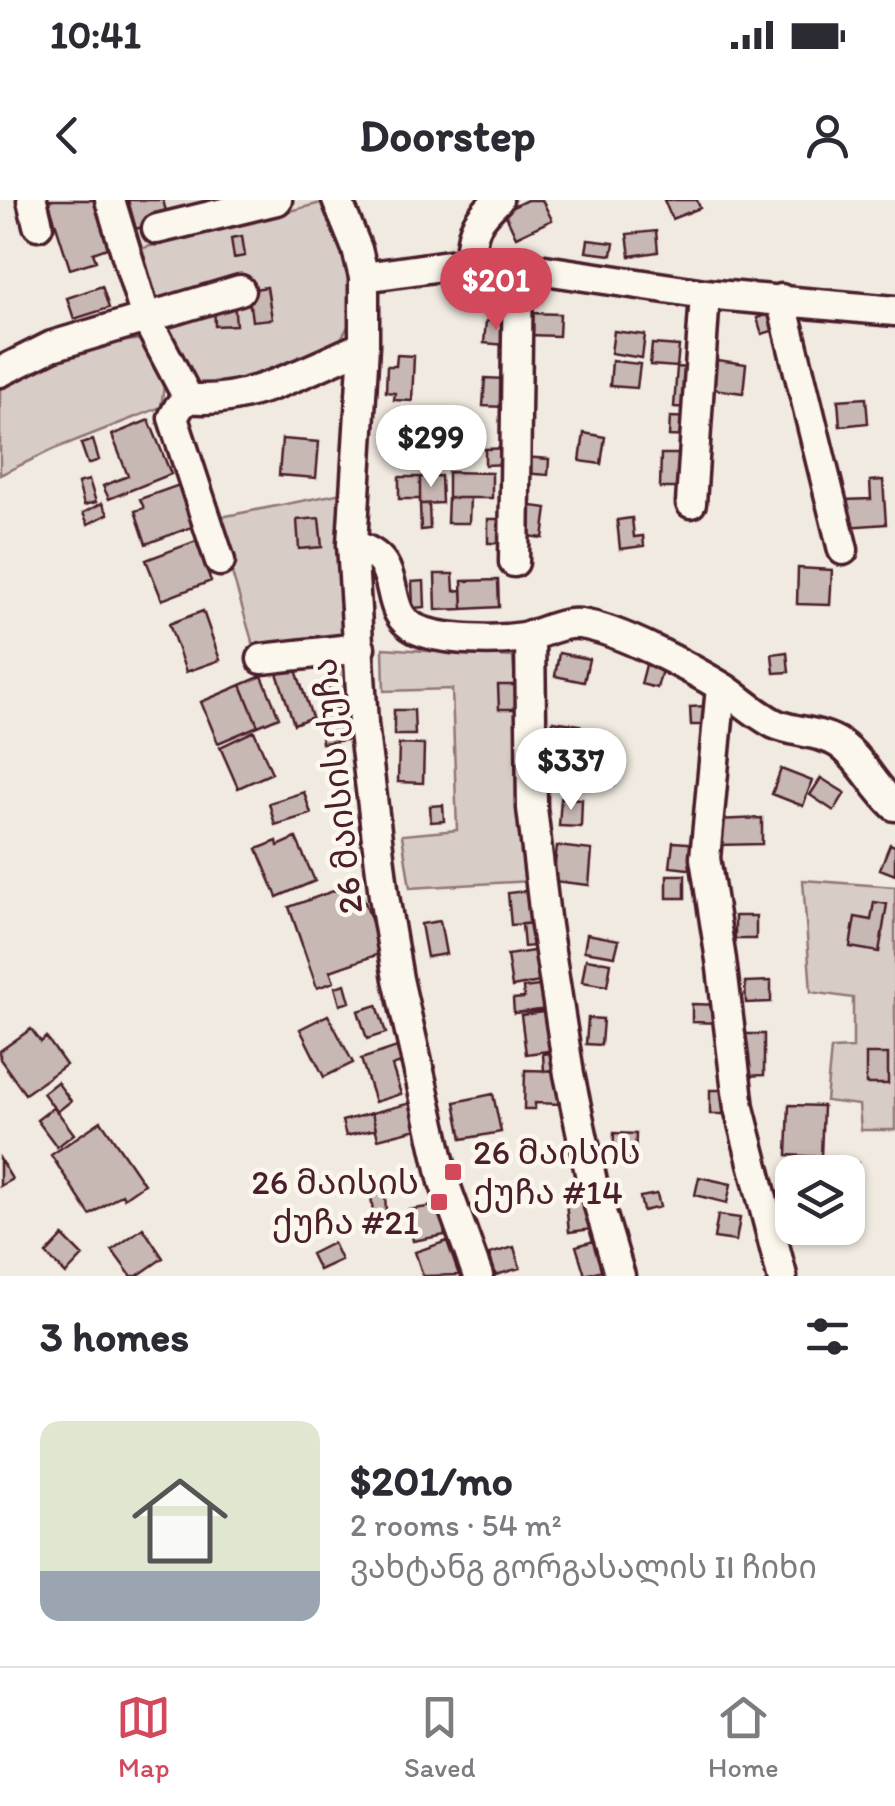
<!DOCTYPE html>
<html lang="en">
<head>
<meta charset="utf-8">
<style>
  body { margin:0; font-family:Itim,"Noto Sans Georgian",sans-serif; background:#f7f7f7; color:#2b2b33; height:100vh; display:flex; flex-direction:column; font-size:38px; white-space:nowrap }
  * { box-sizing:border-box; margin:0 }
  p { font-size:32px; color:#7c7c81 }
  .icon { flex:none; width:55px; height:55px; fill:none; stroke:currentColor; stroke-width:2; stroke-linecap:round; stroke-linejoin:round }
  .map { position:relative; height:1076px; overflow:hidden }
  .sheet { display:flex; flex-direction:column; background:#fff; flex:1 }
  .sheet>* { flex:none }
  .controls { position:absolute; left:775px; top:955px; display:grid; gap:20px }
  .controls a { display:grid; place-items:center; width:90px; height:90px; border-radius:20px; background:#fff; box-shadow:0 2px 8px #0004; font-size:50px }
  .price { position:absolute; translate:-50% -85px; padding:0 22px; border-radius:35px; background:#fff; color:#222; font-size:32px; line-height:65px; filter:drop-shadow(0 2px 5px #0008) }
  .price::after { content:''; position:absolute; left:50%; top:60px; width:30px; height:22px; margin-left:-15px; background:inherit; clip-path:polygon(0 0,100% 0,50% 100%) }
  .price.active { background:#d1495b; color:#fff }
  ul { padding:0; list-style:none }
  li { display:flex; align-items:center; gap:30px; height:250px; padding:0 40px }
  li+li { border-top:2px solid #e1e1e2 }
  li span { display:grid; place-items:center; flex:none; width:280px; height:200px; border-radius:20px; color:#555 }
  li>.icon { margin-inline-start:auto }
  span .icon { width:120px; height:120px; fill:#fffc; stroke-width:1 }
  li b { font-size:42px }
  h2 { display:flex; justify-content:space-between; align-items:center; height:120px; padding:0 40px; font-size:42px }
  .status { display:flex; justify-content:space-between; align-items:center; height:70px; padding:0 50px; background:#fff; direction:ltr }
  .status svg { height:28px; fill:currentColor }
  header { display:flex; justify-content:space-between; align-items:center; height:130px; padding:0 40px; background:#fff; font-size:45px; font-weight:700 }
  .tab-bar { display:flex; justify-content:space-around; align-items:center; height:140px; border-top:2px solid #e1e1e2; background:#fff; font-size:28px; color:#7c7c81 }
  .tab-bar a { display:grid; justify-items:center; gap:5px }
  .tab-bar .active { color:#d1495b }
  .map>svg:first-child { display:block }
  .built { fill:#e4dbd2 }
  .green { fill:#d8ccc6; stroke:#917678; stroke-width:2.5 }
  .building { fill:#c8b8b3; stroke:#4a1f2b; stroke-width:2.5 }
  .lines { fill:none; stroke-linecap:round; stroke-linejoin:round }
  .minor-casing { stroke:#4a1f2b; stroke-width:35 }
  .minor { stroke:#fbf7ec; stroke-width:28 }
  .poi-dot { fill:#d1495b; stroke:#fbf7ec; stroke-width:4 }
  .labels { text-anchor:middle; stroke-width:9; stroke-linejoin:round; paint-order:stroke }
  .street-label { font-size:35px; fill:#4a1f2b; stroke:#fbf7ec }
  .poi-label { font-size:35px; fill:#4a1f2b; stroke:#fbf7ec; text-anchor:start }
</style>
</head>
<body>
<div class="status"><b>10:41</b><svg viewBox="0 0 49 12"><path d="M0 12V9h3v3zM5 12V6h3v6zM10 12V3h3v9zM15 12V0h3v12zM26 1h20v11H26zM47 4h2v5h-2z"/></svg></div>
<header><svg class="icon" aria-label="back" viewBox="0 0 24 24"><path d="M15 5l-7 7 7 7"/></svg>Doorstep<svg class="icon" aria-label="person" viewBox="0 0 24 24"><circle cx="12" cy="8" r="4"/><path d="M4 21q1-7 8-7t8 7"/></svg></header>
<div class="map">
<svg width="895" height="1076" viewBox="0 0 895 1076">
  <rect width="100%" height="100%" fill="#f0eae0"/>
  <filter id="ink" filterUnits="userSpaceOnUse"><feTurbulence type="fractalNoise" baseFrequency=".01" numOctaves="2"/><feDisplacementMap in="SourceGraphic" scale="20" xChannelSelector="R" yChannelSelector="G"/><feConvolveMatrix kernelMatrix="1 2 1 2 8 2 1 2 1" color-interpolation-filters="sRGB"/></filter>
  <g filter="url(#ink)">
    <!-- built -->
    <path class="built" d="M116,0H328L329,1L131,51Z"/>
    <!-- green -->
    <path class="green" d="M329,1L355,61L354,116L339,142L295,174L201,188L187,178L131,51Z
      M142,139L165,179L161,207L54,249L0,275V190L25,170L81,147Z
      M342,293L348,438L254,448L216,318Z
      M383,448L513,457L531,681L410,688L402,635L457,630L452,489L384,491Z
      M803,680L895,687V930H861L859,905L826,901L831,849L853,848V798L811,792Z"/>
    <!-- building -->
    <path class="building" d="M48,0H95L110,47L93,53L96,61L70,69Z
      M128,0H163L168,19L136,29Z
      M527,0H542L552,20L516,37L504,11Z
      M664,0H697L700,8L672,19Z
      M656,31L658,52L630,56L627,34Z
      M242,36L245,56L234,58L231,38Z
      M588,40L614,43L612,55L586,52Z
      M102,86L109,108L74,119L67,98Z
      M267,87L272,119L252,121L248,90Z
      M234,100L236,125L215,126L214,102Z
      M777,111L782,128L762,134L757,118Z
      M529,113L560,114L559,136L528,135Z
      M486,121L508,123L506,145L484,143Z
      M614,131L645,135L642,158L611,153Z
      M652,144L679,146L677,167L650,165Z
      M397,155L414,156L412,201L394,200L395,193L386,192L387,166H396Z
      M717,160L746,164L743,193L713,189Z
      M612,161L640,164L637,188L610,186Z
      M677,167L697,169L694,208L674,207Z
      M485,178L505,179L504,207L483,206Z
      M866,198L868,223L840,226L838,200Z
      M670,217L694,218L693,237L669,236Z
      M149,220L171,274L109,299L103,286L128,276L112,235Z
      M584,233L605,237L601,264L580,261Z
      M282,239L319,242L316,278L279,275Z
      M93,240L99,260L88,264L81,244Z
      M510,248V264L485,265V249Z
      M661,254H685L684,288H660Z
      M523,257L549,259L548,275L522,273Z
      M448,272L492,273V298H448Z
      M441,276L442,303L420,304V277Z
      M399,277H420V299H399Z
      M89,280L96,302L84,305L78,283Z
      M883,280L886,324L845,327L843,300L871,299L870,281Z
      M182,284L197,325L146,344L135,311L144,308L140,299Z
      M448,298H470L469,323H447Z
      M102,303L108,314L88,324L83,313Z
      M420,304H429L430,329L421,330Z
      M524,305L547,308L543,338L520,335Z
      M319,318L322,347L299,349L297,320Z
      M632,318L634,337L643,336L644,346L620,349L617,320Z
      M488,319H505L504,343H488Z
      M196,341L211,381L162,400L146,360Z
      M798,368L832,370L830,405L797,404Z
      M435,374H453L454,391L462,390L463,409L436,410Z
      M498,380L499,407L463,409L462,381Z
      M424,381L425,407L413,408L412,382Z
      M203,411L220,460L186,472L169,424Z
      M787,452L789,472L774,473L772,454Z
      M559,453L589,459L584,482L555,476Z
      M343,456L349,508L331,510L326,458Z
      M647,461L663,466L657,488L641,484Z
      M295,467L312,517L294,524L277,473Z
      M262,476L279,517L258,526L241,485Z
      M241,485L258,526L218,543L201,502Z
      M498,485H517V509H499Z
      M707,506L708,525H691L690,507Z
      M343,508L346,540L322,543L319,511Z
      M394,510H414L415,535H394Z
      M553,521L580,525L576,546L549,541Z
      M254,531L272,573L238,588L220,547Z
      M399,544L424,545L423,583L398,582Z
      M594,551L620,555L615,585L589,580Z
      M781,569L812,581L803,606L772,594Z
      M821,578L845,593L834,611L810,595Z
      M304,592L311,614L275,625L269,603Z
      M561,598L582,599L581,627L559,626Z
      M443,605L444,621L431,622L430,606Z
      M762,618V644L716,645L715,620Z
      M296,638L315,681L277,697L257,649L277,641L278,646Z
      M673,642L701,644L698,670L670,667Z
      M890,644L895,646V675L880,669Z
      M557,646L592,650L589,685L553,681Z
      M667,675H685V698H667Z
      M358,682L376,734H378L385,752L330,771L334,782L317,788L289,707Z
      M534,690L537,723L511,725L508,693Z
      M874,702L887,704L879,752L850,747L855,717L871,720Z
      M735,716H756V739H735Z
      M440,721L446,754L427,757L421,724Z
      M542,722L545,745L524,747L522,724Z
      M587,734L619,740L615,756L584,751Z
      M540,750L545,781L512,787L507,755Z
      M586,759L611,763L607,786L582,782Z
      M771,781V802L746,803L745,782Z
      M345,784L350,802L340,805L335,787Z
      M547,785L549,809L514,813L513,799L524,798L523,788Z
      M692,804L721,805L720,823L692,822Z
      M377,805L386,833L367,839L358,811Z
      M551,811L555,850L526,854L521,815Z
      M328,815L353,863L324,877L300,829Z
      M588,818L603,819L601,845L586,844Z
      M31,829L41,842L46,837L66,865L25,894L0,859V851Z
      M745,834H764V875L746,876Z
      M400,846L404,862L392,866L401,894L375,902L361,859Z
      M558,852L560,869L544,871L543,854Z
      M866,854H888V884H866Z
      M525,870L562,871L561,904L535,903V909H524Z
      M57,882L71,901L57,912L43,893Z
      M710,890H734V914H710Z
      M493,894L501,932L462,939L455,902Z
      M411,903L417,929L378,939L372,913Z
      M789,905L823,906L821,957L787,955Z
      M54,907L74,934L57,947L37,920Z
      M372,913L376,929L346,936L342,921Z
      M101,921L144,984L124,998L122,994L90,1015L51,955Z
      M614,933L636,934L635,960L613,959Z
      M0,959L12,979L0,986Z
      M816,963H858V1000H848V972H816Z
      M699,977L731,984L727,1003L695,995Z
      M385,994L386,1011L373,1013L371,995Z
      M657,994L660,1007L643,1011L640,997Z
      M597,998L600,1028L569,1032L566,1002Z
      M440,1005L445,1035L413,1041L408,1010Z
      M718,1015L740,1018L736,1041L714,1038Z
      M143,1028L163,1058L137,1076H131L112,1050Z
      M63,1036L83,1056L66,1074L46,1054Z
      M608,1037L616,1066L585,1075L576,1046Z
      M447,1041L459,1075L423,1076L415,1052Z
      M333,1043L341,1060L319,1070L311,1054Z
      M514,1047L520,1068L496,1075L489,1054Z"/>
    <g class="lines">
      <defs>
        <path id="minor" d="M32,0L38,25
          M110,0L146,118L240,90
          M337,0L357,49L364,77V146L352,344L363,524L384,696L398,779L444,982L478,1076
          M157,29L277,0
          M470,62C471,30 475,22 498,0
          M364,77L470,62L518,66L705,94L895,111
          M781,99L843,350
          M0,172L52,146L146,118L188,198
          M188,198C245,206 311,168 364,146
          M188,198L179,207L173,218L220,361
          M691,303L705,94
          M352,344C364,349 376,353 383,364C397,386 388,415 416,429C442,441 500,442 528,436C546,432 561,422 580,424C619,429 691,468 725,489C741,500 757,515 775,524C795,533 821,531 840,544C862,560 875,588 895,606
          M514,362L518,66
          M530,435L532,608L546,726L569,874L592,982L620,1076
          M262,459L360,448
          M721,487L705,658L721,760L739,908L782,1076"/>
      </defs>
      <!-- minor casing -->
      <use href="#minor" class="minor-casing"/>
      <!-- minor -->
      <use href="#minor" class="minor"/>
    </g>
  </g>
  <!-- markers -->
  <g class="poi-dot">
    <rect x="443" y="962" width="20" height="20" rx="5"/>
    <rect x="429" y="992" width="20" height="20" rx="5"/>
  </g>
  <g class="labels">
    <!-- street labels -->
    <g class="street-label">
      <text transform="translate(337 586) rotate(-96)" y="12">26 მაისის ქუჩა</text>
    </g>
    <!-- poi labels -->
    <g class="poi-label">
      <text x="473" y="964">26 მაისის<tspan x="473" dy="40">ქუჩა #14</tspan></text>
      <text x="419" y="994" text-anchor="end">26 მაისის<tspan x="419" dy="40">ქუჩა #21</tspan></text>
    </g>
  </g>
</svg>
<div class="controls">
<a><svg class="icon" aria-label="layers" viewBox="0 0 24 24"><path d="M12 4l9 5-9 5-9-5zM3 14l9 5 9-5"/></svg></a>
</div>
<b class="price active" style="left:496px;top:133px">$201</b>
<b class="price" style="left:431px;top:290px">$299</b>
<b class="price" style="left:571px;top:613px">$337</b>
</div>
<section class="sheet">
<h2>3 homes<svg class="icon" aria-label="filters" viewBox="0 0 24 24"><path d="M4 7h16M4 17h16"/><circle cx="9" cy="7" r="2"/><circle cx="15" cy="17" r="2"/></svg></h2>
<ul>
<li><span style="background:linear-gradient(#dfe7d0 75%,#9aa5b1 0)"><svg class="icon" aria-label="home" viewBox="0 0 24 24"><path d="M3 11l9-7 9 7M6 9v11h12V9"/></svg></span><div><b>$201/mo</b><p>2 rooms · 54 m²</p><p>ვახტანგ გორგასალის II ჩიხი</p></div></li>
</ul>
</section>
<nav class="tab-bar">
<a class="active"><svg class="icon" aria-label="map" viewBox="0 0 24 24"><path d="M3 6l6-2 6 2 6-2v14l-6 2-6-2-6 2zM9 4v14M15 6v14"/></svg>Map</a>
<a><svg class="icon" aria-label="saved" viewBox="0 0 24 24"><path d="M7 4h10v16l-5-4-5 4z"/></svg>Saved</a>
<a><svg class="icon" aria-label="home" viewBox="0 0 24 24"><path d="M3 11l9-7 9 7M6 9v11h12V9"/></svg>Home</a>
</nav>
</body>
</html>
